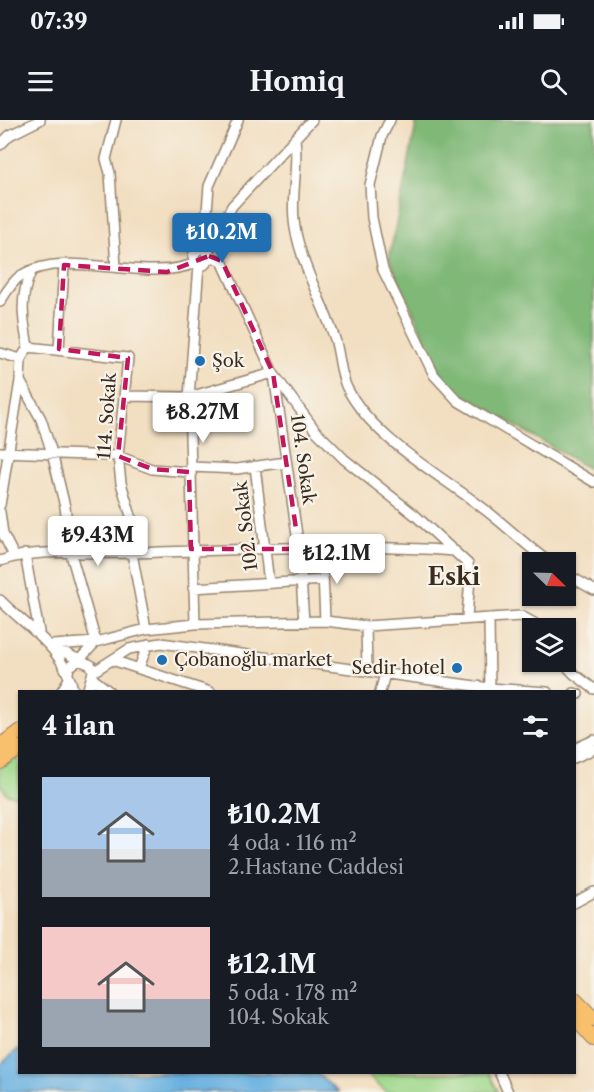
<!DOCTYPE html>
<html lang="tr">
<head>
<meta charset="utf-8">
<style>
  body { margin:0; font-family:"Libre Caslon Text",serif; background:#242831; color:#f1f3f6; height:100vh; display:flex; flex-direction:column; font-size:22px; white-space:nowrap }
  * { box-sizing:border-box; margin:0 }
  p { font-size:20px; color:#9ea1a6 }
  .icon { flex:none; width:33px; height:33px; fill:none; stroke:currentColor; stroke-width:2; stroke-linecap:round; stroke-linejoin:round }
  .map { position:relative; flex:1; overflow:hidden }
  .side { position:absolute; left:18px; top:570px; width:558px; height:384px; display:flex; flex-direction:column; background:#171b24; border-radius:0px; box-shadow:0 2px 4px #0004 }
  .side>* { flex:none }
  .needle { width:39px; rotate:113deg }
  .fabs { position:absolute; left:522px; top:432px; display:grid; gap:12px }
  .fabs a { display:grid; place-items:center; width:54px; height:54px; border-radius:0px; background:#171b24; box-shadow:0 2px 4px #0004; font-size:30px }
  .price { position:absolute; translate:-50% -51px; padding:0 14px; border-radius:6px; background:#fff; color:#222; font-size:20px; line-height:39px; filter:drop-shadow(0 2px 3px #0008) }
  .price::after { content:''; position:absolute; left:50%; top:36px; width:18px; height:14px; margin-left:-9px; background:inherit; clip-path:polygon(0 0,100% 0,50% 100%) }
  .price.selected { background:#1f6fb2; color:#fff }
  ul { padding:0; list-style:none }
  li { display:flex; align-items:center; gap:18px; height:150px; padding:0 24px }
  li span { display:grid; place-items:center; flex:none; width:168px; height:120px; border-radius:0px; color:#555 }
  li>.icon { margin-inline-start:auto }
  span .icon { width:72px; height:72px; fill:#fffc; stroke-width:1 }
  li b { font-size:26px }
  h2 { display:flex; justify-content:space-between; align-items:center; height:72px; padding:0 24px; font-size:26px }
  .status { display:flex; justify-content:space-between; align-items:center; height:42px; padding:0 30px; background:#171b24; direction:ltr }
  .status svg { height:16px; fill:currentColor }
  header { display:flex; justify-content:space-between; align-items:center; height:78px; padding:0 24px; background:#171b24; font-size:27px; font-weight:800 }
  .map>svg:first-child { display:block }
  .green { fill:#9fd88b; stroke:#6d8154; stroke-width:1.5 }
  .forest { fill:#7fb877; stroke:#5d714a; stroke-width:1.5 }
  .water { fill:#6ab2e1; stroke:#526e80; stroke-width:1.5 }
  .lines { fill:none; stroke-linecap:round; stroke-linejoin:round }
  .minor-casing { stroke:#96846f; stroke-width:12 }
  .highway-casing { stroke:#96846f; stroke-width:16 }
  .minor { stroke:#fff; stroke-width:9 }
  .highway { stroke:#f8bf6c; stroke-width:14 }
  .marked { fill:none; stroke:#c2185b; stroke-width:4.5; stroke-dasharray:12 8; stroke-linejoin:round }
  .poi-dot { fill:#1f6fb2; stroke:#f7f3e8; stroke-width:2 }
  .labels { text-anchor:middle; stroke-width:4.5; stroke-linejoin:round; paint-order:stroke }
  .poi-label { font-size:18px; fill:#3b2a1e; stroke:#f7f3e8; text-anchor:start }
  .street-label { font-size:18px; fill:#3b2a1e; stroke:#f7f3e8 }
  .district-label { font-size:24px; font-weight:bold; fill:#3b2a1e; stroke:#f7f3e8 }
</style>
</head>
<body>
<div class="status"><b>07:39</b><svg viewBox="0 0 49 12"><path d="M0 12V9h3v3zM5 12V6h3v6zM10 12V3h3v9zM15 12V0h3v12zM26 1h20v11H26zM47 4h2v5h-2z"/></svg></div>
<header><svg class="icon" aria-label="menu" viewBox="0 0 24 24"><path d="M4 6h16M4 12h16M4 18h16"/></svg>Homiq<svg class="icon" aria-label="search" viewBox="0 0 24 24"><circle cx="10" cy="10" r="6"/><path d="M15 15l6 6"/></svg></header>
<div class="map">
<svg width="594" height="972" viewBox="0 0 594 972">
  <rect width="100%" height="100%" fill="#f7f3e8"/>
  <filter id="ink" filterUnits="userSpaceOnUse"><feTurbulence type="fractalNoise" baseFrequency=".0167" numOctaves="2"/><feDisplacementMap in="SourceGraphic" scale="12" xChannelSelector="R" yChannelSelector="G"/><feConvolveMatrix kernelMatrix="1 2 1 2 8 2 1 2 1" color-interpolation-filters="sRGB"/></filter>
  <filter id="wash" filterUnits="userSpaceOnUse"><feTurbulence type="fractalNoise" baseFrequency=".008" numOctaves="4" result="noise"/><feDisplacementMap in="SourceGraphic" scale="24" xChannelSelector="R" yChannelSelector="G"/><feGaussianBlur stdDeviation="1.35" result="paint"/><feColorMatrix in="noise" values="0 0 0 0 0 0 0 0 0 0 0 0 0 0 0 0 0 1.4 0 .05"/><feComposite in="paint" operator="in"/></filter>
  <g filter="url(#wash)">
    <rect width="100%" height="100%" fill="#f2dec0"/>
    <!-- green -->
    <path class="green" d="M19,636V677L7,674L0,664V648Z
      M365,953H489L498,972H386Z"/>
    <!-- forest -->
    <path class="forest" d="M417,0H594V352L446,265L389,139Z"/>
    <!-- water -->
    <path class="water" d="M19,928L20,952L317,953L338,972H0V945Z"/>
  </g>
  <g filter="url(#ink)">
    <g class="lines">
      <defs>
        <path id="minor" d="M390,0L382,16L370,65L372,98L383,150L434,255L458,281L594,362
          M295,18C299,49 289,81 296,113C304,150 323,184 335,219C340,235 340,254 347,268C375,322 447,358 493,396C512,411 529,428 549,442
          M0,25L10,15L40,0
          M208,132L232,86L312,0
          M209,136L222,141L273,253L315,310L344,339L416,396L468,444L470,458L467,497
          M199,145H204L210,139L204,129L209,66L238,0
          M199,145L194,141L193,135L199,129H204
          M116,147L110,53L106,39L116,0
          M0,182C5,174 12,162 20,156C67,126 145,165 195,143
          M28,227C23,200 19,178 31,152
          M59,229L64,145
          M0,233L21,239
          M274,255L299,429L304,502
          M20,261L41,299L52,333L65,387L71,434L96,522L53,525
          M124,276L189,277L273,253
          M0,332L118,336L152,349L189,352
          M255,346L269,463
          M191,347L237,349L286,342
          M0,385L20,261L21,239L28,227L128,238L118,336L121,363L131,396L132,433L146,509
          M0,392L3,414L14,436
          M322,429L325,501
          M25,434L39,512
          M0,441C41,427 88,435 131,433C239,430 348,423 455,431
          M566,454L594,470
          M193,468L323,460
          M0,480C30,510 63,527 74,572
          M489,498L490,572
          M195,504L189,277L199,145
          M366,506L367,550
          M51,525L79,540L96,522L146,509L195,504L325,501L366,506L521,496L534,503L537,508
          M112,540L210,572
          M563,542L574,554L594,569
          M139,548L148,524
          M93,552L129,529L161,523L490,568L547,572
          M68,553L69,547L79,540L91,545L93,552L87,572
          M92,558L110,572
          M61,572L69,559
          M380,572L385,554
          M574,573L578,574
          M574,629L594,620
          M574,638L594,629
          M574,783L594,772
          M499,952L508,972"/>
        <path id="highway" d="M0,626L20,611
          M0,642L20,628
          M574,879L594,899
          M574,897L594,919"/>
      </defs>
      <!-- minor casing -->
      <use href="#minor" class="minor-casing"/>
      <!-- highway casing -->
      <use href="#highway" class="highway-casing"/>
      <!-- minor -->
      <use href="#minor" class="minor"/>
      <!-- highway -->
      <use href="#highway" class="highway"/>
    </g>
  </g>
  <!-- marked area -->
  <path class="marked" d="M209,136L222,141L273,253L299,429H191L189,352L152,349L118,336L128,238L59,229L64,145L167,152Z"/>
  <!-- markers -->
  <g class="poi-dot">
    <circle cx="200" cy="241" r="6"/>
    <circle cx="162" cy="540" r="6"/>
    <circle cx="457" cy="548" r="6"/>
  </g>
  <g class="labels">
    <!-- poi labels -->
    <g class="poi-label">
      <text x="212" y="247">Şok</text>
      <text x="174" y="546">Çobanoğlu market</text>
      <text x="445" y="554" text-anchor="end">Sedir hotel</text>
    </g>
    <!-- street labels -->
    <g class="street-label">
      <text transform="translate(107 296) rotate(-86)" y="6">114. Sokak</text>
      <text transform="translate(303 339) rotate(82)" y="6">104. Sokak</text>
      <text transform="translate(246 406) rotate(-97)" y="6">102. Sokak</text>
    </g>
    <!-- district labels -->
    <g class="district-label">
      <text x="454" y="465">Eski</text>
    </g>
  </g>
</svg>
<div class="fabs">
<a><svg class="needle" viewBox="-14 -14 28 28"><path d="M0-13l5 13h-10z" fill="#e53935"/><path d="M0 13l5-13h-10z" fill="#9ea1a6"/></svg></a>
<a><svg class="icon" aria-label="layers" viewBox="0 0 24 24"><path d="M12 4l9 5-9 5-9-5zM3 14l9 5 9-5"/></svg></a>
</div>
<b class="price selected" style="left:222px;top:144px">₺10.2M</b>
<b class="price" style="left:203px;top:324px">₺8.27M</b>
<b class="price" style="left:98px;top:447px">₺9.43M</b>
<b class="price" style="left:337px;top:465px">₺12.1M</b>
<section class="side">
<h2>4 ilan<svg class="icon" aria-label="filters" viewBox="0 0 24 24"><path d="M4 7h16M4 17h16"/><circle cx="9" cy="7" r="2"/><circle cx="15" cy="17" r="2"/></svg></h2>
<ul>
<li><span style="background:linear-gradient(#a9c7e8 60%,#9aa5b1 0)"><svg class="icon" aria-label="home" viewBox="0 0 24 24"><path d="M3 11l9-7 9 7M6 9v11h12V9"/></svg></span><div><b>₺10.2M</b><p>4 oda · 116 m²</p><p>2.Hastane Caddesi</p></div></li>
<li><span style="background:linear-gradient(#f6c9c9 60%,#9aa5b1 0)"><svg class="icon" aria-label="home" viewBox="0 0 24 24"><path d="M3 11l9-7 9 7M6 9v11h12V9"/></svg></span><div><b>₺12.1M</b><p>5 oda · 178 m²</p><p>104. Sokak</p></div></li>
</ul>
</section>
</div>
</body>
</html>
